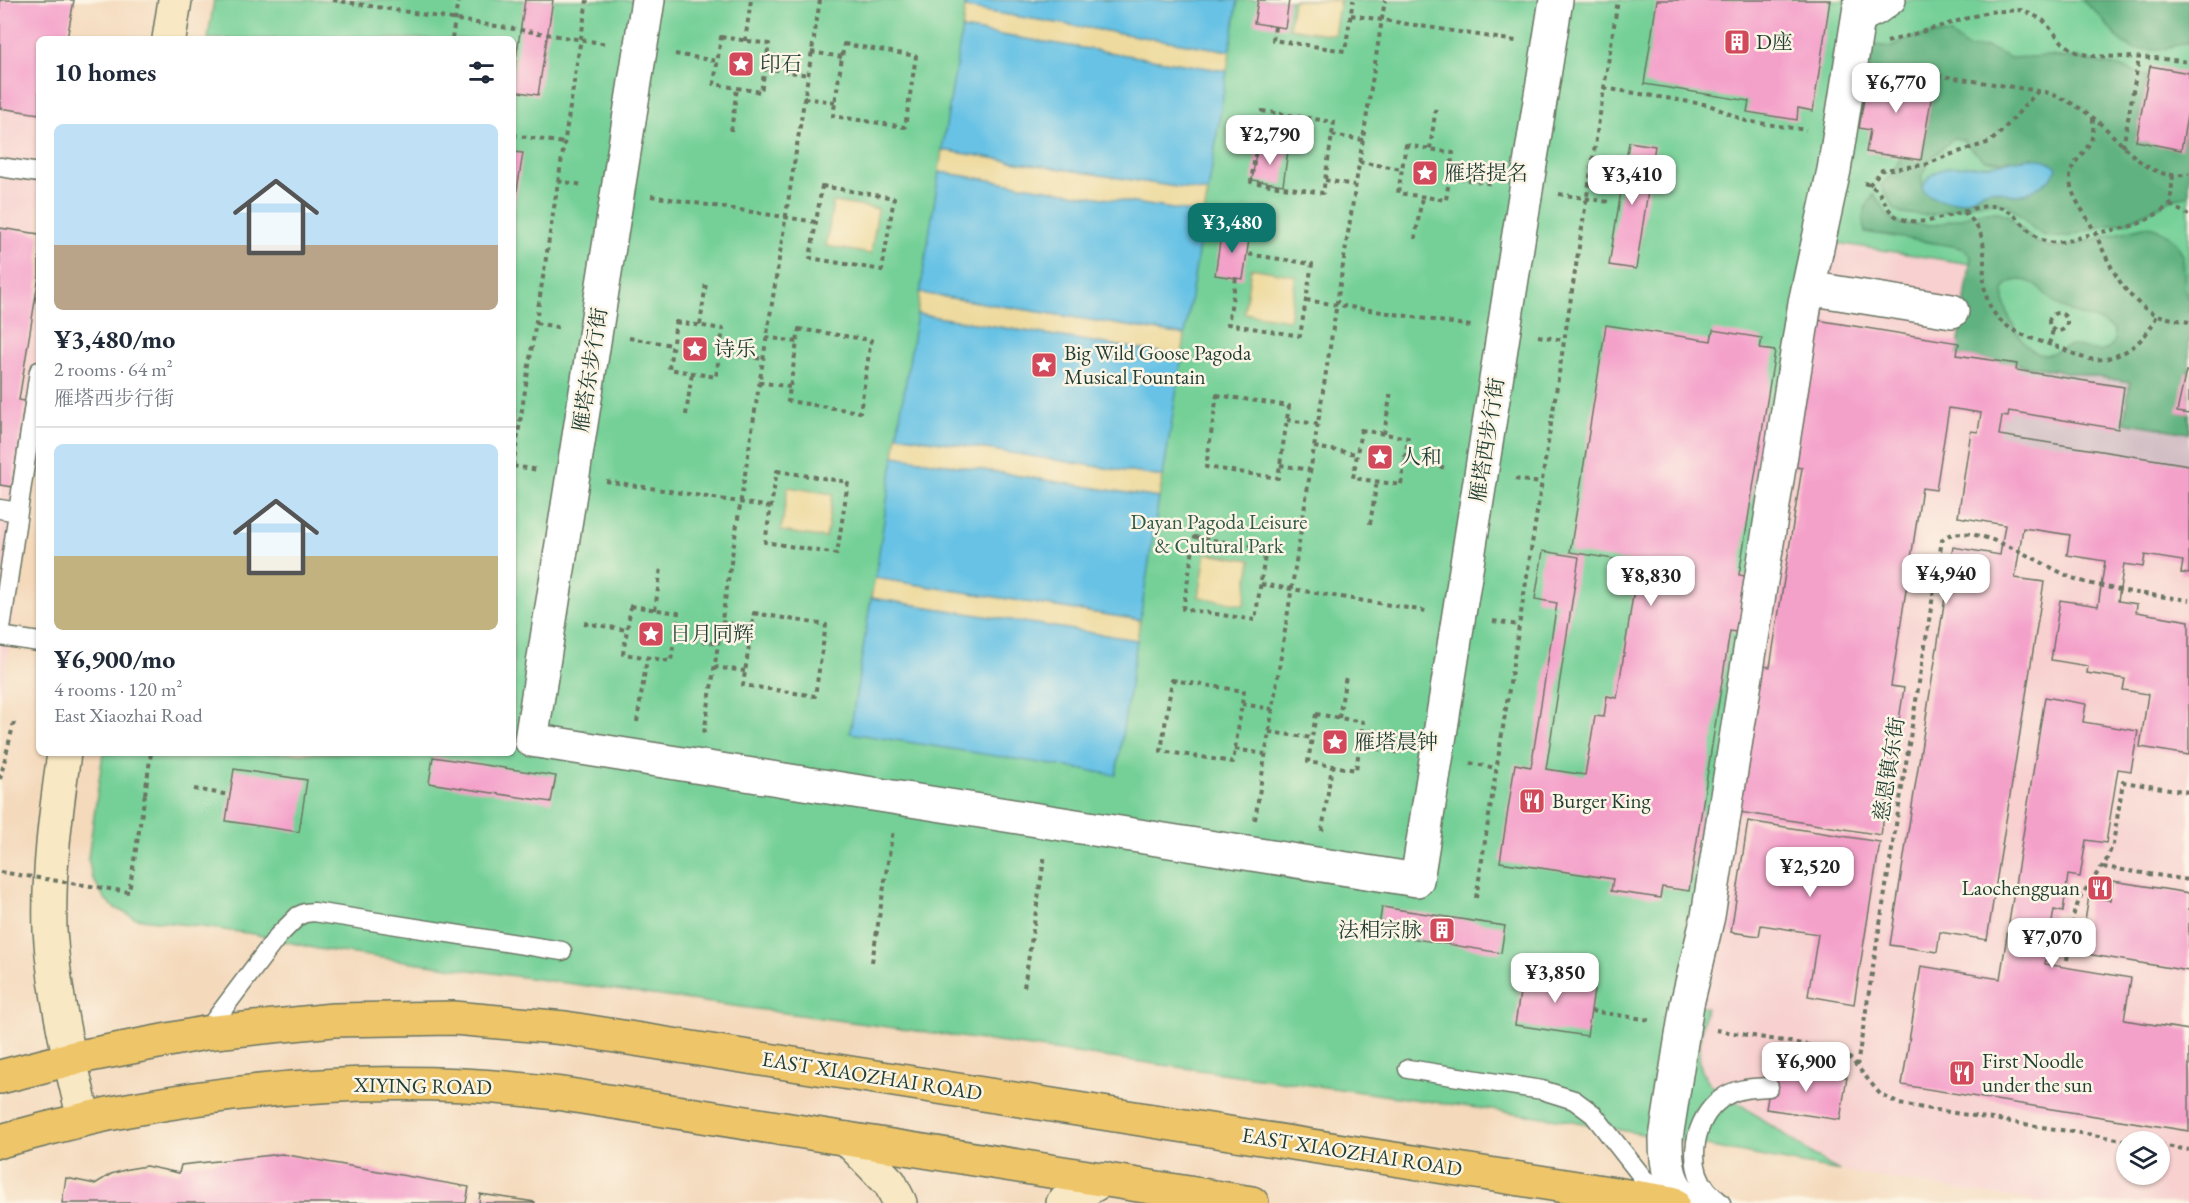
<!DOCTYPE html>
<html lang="en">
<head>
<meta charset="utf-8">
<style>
  body { margin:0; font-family:"EB Garamond","Noto Serif SC",serif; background:#f2f2f3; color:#1f2937; height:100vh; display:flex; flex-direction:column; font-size:22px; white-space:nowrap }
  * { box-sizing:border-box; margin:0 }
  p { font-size:20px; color:#747a83 }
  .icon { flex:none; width:33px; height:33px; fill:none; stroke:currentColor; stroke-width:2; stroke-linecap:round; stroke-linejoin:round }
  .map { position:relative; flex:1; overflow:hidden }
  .panel { position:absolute; left:36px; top:36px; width:480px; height:720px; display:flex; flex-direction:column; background:#fff; border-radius:9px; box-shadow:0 2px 4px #0004 }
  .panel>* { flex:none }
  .controls { position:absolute; left:2116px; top:1131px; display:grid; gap:12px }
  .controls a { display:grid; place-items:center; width:54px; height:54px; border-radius:50%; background:#fff; box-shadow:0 2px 4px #0004; font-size:30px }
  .price { position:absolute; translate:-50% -51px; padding:0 14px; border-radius:12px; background:#fff; color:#222; font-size:20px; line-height:39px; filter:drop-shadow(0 2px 3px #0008) }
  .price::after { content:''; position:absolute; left:50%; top:36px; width:18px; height:14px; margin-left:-9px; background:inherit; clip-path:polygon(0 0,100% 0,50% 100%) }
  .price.on { background:#0f766e; color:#fff }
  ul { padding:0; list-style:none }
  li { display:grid; align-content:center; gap:12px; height:318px; padding:0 18px }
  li+li { border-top:2px solid #e0e1e3 }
  li span { display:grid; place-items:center; height:186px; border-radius:9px; color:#555 }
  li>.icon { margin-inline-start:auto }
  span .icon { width:108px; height:108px; fill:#fffc; stroke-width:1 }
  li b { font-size:26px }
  h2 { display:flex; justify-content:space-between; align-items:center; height:72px; padding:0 18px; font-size:26px }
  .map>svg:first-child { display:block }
  .built { fill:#f7d0cf; fill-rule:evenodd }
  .industrial { fill:#d2bec5 }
  .green { fill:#75d097; stroke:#4a8666; stroke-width:1.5 }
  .forest { fill:#60b280; stroke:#40785a; stroke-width:1.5; fill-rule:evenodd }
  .sand { fill:#eeda9e; stroke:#868c69; stroke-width:1.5 }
  .water { fill:#68c2e5; stroke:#44808c; stroke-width:1.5 }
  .building { fill:#f4a1ca }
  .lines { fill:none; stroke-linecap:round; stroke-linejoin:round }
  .service-casing { stroke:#6a7463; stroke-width:21 }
  .pedestrian-casing { stroke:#6a7463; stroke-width:30 }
  .minor-casing { stroke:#6a7463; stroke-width:36 }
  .secondary-casing { stroke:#6a7463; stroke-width:36 }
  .primary-casing { stroke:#6a7463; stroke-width:36 }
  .path { stroke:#6a7463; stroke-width:4; stroke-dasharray:4.5 4.5; stroke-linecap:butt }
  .service { stroke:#fff; stroke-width:18 }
  .pedestrian { stroke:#fff; stroke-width:27 }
  .minor { stroke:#fff; stroke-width:33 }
  .secondary { stroke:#f8e8c3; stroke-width:33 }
  .primary { stroke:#eec569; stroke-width:33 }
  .path-bridge { stroke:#6a7463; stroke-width:4; stroke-dasharray:4.5 4.5; stroke-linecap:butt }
  .labels { text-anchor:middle; stroke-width:5; stroke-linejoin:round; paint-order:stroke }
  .poi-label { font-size:21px; fill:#1f3d34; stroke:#fcf5e5; text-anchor:start }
  .street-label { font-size:21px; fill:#1f3d34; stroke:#fcf5e5 }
  .park-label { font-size:21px; fill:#305a48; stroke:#fcf5e5 }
</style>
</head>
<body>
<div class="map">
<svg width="2189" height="1203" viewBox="0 0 2189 1203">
  <rect width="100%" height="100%" fill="#fcf5e5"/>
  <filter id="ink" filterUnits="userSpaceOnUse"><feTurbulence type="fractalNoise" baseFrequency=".0167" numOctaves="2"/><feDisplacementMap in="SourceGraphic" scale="12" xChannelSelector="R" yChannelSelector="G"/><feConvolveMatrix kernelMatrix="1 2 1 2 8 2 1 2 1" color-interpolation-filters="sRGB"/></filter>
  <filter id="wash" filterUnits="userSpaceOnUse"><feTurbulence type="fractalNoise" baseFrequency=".008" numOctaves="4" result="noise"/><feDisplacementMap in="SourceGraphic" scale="24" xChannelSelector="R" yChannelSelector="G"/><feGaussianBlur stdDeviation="1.35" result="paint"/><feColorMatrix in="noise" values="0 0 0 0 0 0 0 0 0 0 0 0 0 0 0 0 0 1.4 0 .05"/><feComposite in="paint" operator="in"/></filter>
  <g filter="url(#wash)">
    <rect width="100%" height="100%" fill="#f4d9bb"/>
    <!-- built -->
    <path class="built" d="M0,108L39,114V439L0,705Z
      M1793,236L1972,264L2131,382L2125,422L2189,433V1203H2044L1840,1171L1830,1166L1709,1083L1699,1065V1049L1668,1001ZM2127,1142H2160V1174H2127Z"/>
    <!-- industrial -->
    <path class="industrial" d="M2017,364L2131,382L2125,422L2189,433V465L1999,435L2002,416L2008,417L2009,411L2118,428L2124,387L2016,370Z"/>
    <!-- green -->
    <path class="green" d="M214,0H2189V433L2124,422L2130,382L1957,355L1971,264L1819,240L1687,1004L1706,1007C1702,1032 1691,1061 1709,1083L1830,1166L1840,1171L1572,1121L318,949L254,934L135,918L115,908L105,899L92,877L88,858L103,753H513V39H208Z"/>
    <!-- forest -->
    <path class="forest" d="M2081,0H2189V42L2159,50L2134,49L2123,44L2098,14Z
      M1938,34L1951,35L1969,49L1987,47L2010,58L2048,56L2077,58L2124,68L2148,77L2136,141L2181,149L2189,105V195L2172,199L2128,222L2095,228L2066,237H2053L2043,235L2035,230L2009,205L1996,202L1977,203L1933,215L1902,214L1895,210L1881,186L1893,172L1901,157L1921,160L1934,81L1869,70L1874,45L1892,47L1910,38ZM1954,138L1963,140L1973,151L1985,160L2001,161L2032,158L2051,162L2052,177C2041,185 2029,195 2014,195C2006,194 1999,189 1991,190C1983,190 1977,196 1970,199C1954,206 1933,200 1922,188V176L1929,160Z
      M1874,194L1888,216L1901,224L1935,225L1983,212H1998L2007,215L2035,242L2052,248L2074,245L2147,226L2156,228L2168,235L2177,244L2183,255L2185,291L2189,302V372L2187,371L2178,412L2189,414V433L2124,422L2130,382L1957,355L1971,257L1964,249L1953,246L1865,232C1861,216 1864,207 1874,194ZM2021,280C2039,281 2045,297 2059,306C2076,317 2097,316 2114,330L2115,341C2099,362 2092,346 2074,346C2061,345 2052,358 2039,354C2022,350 1998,303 2005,288C2008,281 2015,281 2021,280Z"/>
    <!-- sand -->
    <path class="sand" d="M1293,0H1340L1334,35L1289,28Z
      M965,8L1230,51L1227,71L962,29Z
      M942,150L1208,192L1204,214L939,172Z
      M833,202L878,209L871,254L826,246Z
      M1251,268L1296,276L1289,320L1244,313Z
      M920,293L1185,335L1182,356L917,314Z
      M897,435L1163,477L1159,498L894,456Z
      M788,487L833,494L826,538L781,531Z
      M1206,553L1251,560L1244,605L1199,597Z
      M875,578L1140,620L1137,640L871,598Z"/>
    <!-- water -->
    <path class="water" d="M966,0H1238L1230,51L965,8Z
      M962,29L1227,71L1208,192L942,150Z
      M2032,158L2046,160L2055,165L2057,169C2050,182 2029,196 2014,195C2006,194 1999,189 1991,190C1982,190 1977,196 1969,199C1956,204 1928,202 1922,188C1935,160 1965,168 1989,165C2004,163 2017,159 2032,158Z
      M939,172L1204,214L1185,335L920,293Z
      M917,314L1182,356L1163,477L897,435Z
      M894,456L1159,498L1140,620L875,578Z
      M871,598L1137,640L1116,775L850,733Z"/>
    <g id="blocks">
      <!-- building -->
      <path class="building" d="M0,0H74L67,39H39V114L0,108Z
        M525,0H553L538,95L513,91V78Z
        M1258,0H1289L1285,28L1254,23Z
        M1657,0H1830L1813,111L1798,108L1797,120L1747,112L1749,101L1644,84Z
        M2150,66L2189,73V105L2181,150L2136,141Z
        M1869,70L1934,81L1921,160L1866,152L1870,130L1859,128Z
        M1629,142L1655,146L1636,269L1609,265Z
        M1257,146L1288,151L1283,185L1252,180Z
        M513,152L523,153L514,208H513Z
        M0,228L39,234V276L19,400L25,401L12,487L0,485Z
        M1222,228L1250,233L1243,279L1215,275Z
        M1811,319L1959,343L1957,355L2017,364L2016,370L2124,387L2118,429L2009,411L2008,417L2002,416L1999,435L2189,465V574L2181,573L2183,561L2145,555L2143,567L2124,564L2118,601L2137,604L2136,612L2189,621V755L2140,747L2148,694L2123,690L2125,679L2087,673L2088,666L2051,660L2060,600L2098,606L2105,561L2067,555L2070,535L2023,528L2015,578L2044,582L1987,940L1940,932L1937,952L1890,945L1953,547L2000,555L2005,525L1958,517L1971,431L1978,432L1981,413L1949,408L1936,490L1922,488L1891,686L1904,688L1881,835L1733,811L1756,665L1770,667L1802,468L1788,466Z
        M1606,325L1711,341L1713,330L1762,338L1760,349L1775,351L1739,575L1751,577L1742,633L1730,631L1689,891L1662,887L1660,898L1611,891L1613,879L1500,862L1515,764L1531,767L1557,603L1535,599L1543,551L1579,557L1546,769L1585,775L1595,716L1604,717L1607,696L1617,698L1638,563L1570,552Z
        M2186,371L2189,372V414L2177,412Z
        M2045,697L2086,704L2083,722L2138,731L2131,771L2118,769L2106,843L2086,840L2080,877L2068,875L2063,912L2054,910L2045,964L2131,978L2124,1020L2189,1030V1131L1902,1085L1921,966L2000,979Z
        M433,757L556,776L551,802L429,783Z
        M234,769L307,780L299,832L226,821Z
        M1748,821L1880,842L1854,1004L1808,996L1818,934L1761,925L1759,936L1731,932Z
        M2113,881L2189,893V971L2080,953L2089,896L2110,900Z
        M1382,907L1505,926L1501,953L1378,933Z
        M1523,973L1595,984L1587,1036L1515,1025Z
        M1773,1066L1847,1077L1840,1120L1766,1109Z
        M282,1154L469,1187L466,1203H62L66,1178L95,1184L111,1174L128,1169L146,1166L179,1173L181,1165Z
        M480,1194L535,1202V1203H479Z"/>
    </g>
  </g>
  <g filter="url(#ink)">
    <use href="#blocks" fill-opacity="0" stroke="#6a7463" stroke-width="1.5"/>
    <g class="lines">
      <defs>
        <path id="service" d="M0,167L39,173
          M0,509L18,512L0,636L39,642
          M18,512L39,371
          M205,1033L278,936L298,916L305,913L314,912L562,951
          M1408,1069L1542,1090L1574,1100L1593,1114L1644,1179L1669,1196
          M1721,1203C1717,1199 1711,1195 1707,1190C1686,1164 1694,1119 1721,1099C1735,1088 1752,1088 1769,1087"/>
        <path id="pedestrian" d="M1858,20L1877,11L1892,0"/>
        <path id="minor" d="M648,0L531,740L1417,880L1556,0
          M1805,303L1834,170L1861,0
          M1693,1203C1668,1192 1666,1162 1666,1138L1687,1004L1708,916L1805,303L1809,295L1820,290L1952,311"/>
        <path id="secondary" d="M169,39L175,0
          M64,753C56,812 48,871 50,930C54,995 69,1057 84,1119
          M847,1139L890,1183L900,1203
          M1063,1203L1104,1179"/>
        <path id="primary" d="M0,1077L74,1058L205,1033L333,1020L454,1018L565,1028L1672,1203
          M0,1141C43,1130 85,1118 128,1110C272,1083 418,1075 563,1094L1252,1203"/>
      </defs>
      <!-- service casing -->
      <use href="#service" class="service-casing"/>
      <!-- pedestrian casing -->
      <use href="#pedestrian" class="pedestrian-casing"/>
      <!-- minor casing -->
      <use href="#minor" class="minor-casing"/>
      <!-- secondary casing -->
      <use href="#secondary" class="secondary-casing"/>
      <!-- primary casing -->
      <use href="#primary" class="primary-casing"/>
      <!-- path -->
      <path class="path" d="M333,0L608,44
        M1351,15L1516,41
        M1275,27L1273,40L1345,51L1353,0
        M721,37L769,44L761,92L714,84Z
        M452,39L458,0
        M745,41L751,0
        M1887,42L1988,12L2021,10L2042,19L2063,43L2076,52L2091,56L2155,58L2189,62
        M844,44L916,56L905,127L833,116Z
        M811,52L842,57
        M675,54L717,61
        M1884,67L2045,92C2067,99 2087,111 2104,127C2129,150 2150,182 2189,174
        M765,68L808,75
        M1604,88L1709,105L1746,121L1806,130
        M804,98L835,102
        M1262,111L1334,122L1323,193L1251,182Z
        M2093,118C2093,126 2094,133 2091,140C2085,155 2069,163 2070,180C2071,197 2084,211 2091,225C2105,253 2117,287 2142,306C2155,317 2173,319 2189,322
        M731,131L737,88
        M513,135L564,143
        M1332,135L1363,140
        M1406,145L1453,153L1446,200L1398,193Z
        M2123,147L2139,58
        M1430,149L1436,107
        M1359,162L1402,169
        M1450,177L1493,184
        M1325,180L1355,185
        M558,181L584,185
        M1864,183C1887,189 1882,213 1902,219C1934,229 1962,206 1992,206C2015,207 2023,229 2040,239C2057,248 2077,237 2093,234C2108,230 2124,229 2138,224C2149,219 2160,212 2170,205L2173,175
        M1869,185L1882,170L1925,165L1949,155L1990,142L2003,130L2038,91
        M822,186L894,198L882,270L810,258Z
        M1559,194L1609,202
        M651,196L816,222
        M2170,205L2189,215
        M1964,212C2000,243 1973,271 1990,306C2002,331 2030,338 2055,346C2066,349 2077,357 2089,359C2119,363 2147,341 2157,315
        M1415,239L1422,197
        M1236,278L1228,324L1300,336L1312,264L1247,254
        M1306,300L1471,326
        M2049 322a9 9 0 1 1 18 0a9 9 0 1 1-18 0Z
        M676,322L723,329L716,377L669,369Z
        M536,323L562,328
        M700,325L706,283
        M799,329L871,340L860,412L788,401Z
        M1538,336L1564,340
        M766,337L797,342
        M629,338L672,345
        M2049,344L2053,330
        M720,353L763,359
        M759,382L790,387
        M1217,395L1289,406L1278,478L1206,467Z
        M686,415L692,373
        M1287,420L1318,424
        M1361,430L1408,438L1401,485L1353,478Z
        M1384,434L1391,391
        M1314,447L1357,454
        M1404,461L1448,468
        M1280,465L1310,470
        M513,466L587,0
        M513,466L539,470
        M777,471L848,482L837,554L765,542Z
        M1515,479L1541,483
        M606,481L771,507
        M1370,524L1377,481
        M1195,537L1266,549L1255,620L1183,609Z
        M1261,584L1426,611
        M631,606L678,613L671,661L623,654Z
        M655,610L661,568
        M754,613L826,625L815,696L743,685Z
        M1493,621L1519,625
        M721,622L752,627
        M584,623L627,630
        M675,637L718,644
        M714,667L745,671
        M1172,680L1244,691L1233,762L1161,751Z
        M1242,704L1272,709
        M1316,714L1363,722L1356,770L1308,762Z
        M1339,718L1346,676
        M637,722L647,658
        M1269,732L1312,738
        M704,733L820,0
        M1359,746L1403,753
        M1235,749L1265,754
        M1470,763L1496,768
        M0,779L15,718
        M194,789L230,795
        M145,794L151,753
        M1255,820L1385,0
        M1322,831L1332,766
        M2103,867L2189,880
        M1476,898L1618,0
        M2067,960L2074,913L2081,896L2106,861L2113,844L2123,782L2189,792
        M872,962L893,830
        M1024,987L1045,854
        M1591,1011L1650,1020
        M1716,1030L1833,1049L1851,1059L1880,1094L1899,1104L2136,1142
        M1857,1066L1942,540C1965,515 2045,566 2070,577C2080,581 2091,584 2102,586C2130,593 2160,596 2189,600
        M2160,1145L2189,1150"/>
      <!-- service -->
      <use href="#service" class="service"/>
      <!-- pedestrian -->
      <use href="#pedestrian" class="pedestrian"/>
      <!-- minor -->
      <use href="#minor" class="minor"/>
      <!-- secondary -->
      <use href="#secondary" class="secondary"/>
      <!-- primary -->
      <use href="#primary" class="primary"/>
      <!-- path-bridge -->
      <path class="path-bridge" d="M0,872L129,892L145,794"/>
    </g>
  </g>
  <!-- icons -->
  <defs>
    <symbol id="building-square" viewBox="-11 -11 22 22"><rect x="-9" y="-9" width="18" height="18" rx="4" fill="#d1495b" stroke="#fcf5e5"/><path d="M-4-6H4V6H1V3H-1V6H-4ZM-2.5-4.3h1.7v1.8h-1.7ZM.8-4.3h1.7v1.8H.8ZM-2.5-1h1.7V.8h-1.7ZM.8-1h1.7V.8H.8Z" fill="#fff"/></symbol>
    <symbol id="sight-square" viewBox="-11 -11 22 22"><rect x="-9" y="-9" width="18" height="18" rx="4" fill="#d1495b" stroke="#fcf5e5"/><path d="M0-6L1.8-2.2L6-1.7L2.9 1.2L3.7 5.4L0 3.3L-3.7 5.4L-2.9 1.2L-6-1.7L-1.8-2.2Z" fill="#fff"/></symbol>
    <symbol id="restaurant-square" viewBox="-11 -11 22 22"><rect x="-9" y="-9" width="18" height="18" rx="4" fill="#d1495b" stroke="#fcf5e5"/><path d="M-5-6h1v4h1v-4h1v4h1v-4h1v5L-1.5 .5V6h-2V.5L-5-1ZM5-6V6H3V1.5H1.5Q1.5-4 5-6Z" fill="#fff"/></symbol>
  </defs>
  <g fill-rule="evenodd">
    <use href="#building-square" x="1722" y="27" width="30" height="30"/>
    <use href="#sight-square" x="726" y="49" width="30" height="30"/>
    <use href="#sight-square" x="1410" y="158" width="30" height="30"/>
    <use href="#sight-square" x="680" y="334" width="30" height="30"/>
    <use href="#sight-square" x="1029" y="350" width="30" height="30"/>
    <use href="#sight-square" x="1365" y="442" width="30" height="30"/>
    <use href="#sight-square" x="636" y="619" width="30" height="30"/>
    <use href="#sight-square" x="1320" y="727" width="30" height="30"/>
    <use href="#restaurant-square" x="1517" y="786" width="30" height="30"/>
    <use href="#restaurant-square" x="2085" y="873" width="30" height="30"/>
    <use href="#building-square" x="1427" y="915" width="30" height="30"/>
    <use href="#restaurant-square" x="1947" y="1058" width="30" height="30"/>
  </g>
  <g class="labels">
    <!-- poi labels -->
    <g class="poi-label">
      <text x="1756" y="49">D座</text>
      <text x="760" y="71">印石</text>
      <text x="1444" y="180">雁塔提名</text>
      <text x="714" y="356">诗乐</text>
      <text x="1064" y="360">Big Wild Goose Pagoda<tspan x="1064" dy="24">Musical Fountain</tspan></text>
      <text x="1400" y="464">人和</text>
      <text x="670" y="641">日月同辉</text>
      <text x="1354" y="749">雁塔晨钟</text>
      <text x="1552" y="808">Burger King</text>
      <text x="2080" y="895" text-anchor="end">Laochengguan</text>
      <text x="1422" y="937" text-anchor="end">法相宗脉</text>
      <text x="1982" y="1068">First Noodle<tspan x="1982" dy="24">under the sun</tspan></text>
    </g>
    <!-- street labels -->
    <g class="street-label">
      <text transform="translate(590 370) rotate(-81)" y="7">雁塔东步行街</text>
      <text transform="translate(1487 440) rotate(-81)" y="7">雁塔西步行街</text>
      <text transform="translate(1889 769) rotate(-81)" y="7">慈恩镇东街</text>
      <text transform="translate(872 1076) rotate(9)" y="7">EAST XIAOZHAI ROAD</text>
      <text transform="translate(423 1086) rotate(1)" y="7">XIYING ROAD</text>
      <text transform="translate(1352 1152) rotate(9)" y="7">EAST XIAOZHAI ROAD</text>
    </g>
    <!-- park labels -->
    <g class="park-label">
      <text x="1219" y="529">Dayan Pagoda Leisure<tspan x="1219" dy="24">&amp; Cultural Park</tspan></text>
    </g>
  </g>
</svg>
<div class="controls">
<a><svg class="icon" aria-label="layers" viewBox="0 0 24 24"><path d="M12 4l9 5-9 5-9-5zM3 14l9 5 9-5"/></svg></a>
</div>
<b class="price" style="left:1896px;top:114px">¥6,770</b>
<b class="price" style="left:1270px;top:166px">¥2,790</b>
<b class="price" style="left:1632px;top:206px">¥3,410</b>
<b class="price on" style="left:1232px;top:254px">¥3,480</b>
<b class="price" style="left:1946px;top:605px">¥4,940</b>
<b class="price" style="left:1651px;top:607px">¥8,830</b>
<b class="price" style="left:1810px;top:898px">¥2,520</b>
<b class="price" style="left:2052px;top:969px">¥7,070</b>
<b class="price" style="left:1555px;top:1004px">¥3,850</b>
<b class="price" style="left:1806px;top:1093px">¥6,900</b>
<section class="panel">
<h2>10 homes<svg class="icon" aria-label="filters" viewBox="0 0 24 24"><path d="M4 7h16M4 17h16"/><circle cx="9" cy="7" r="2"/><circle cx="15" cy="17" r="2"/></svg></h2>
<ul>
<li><span style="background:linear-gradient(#bfe0f5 65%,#b9a48a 0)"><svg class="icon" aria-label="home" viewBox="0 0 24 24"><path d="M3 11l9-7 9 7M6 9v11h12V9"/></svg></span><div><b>¥3,480/mo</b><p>2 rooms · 64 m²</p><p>雁塔西步行街</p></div></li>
<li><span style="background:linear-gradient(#bfe0f5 60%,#c2b280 0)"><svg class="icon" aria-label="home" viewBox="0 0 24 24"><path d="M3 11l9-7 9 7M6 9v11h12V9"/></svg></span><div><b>¥6,900/mo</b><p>4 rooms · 120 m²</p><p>East Xiaozhai Road</p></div></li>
</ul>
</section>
</div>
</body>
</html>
